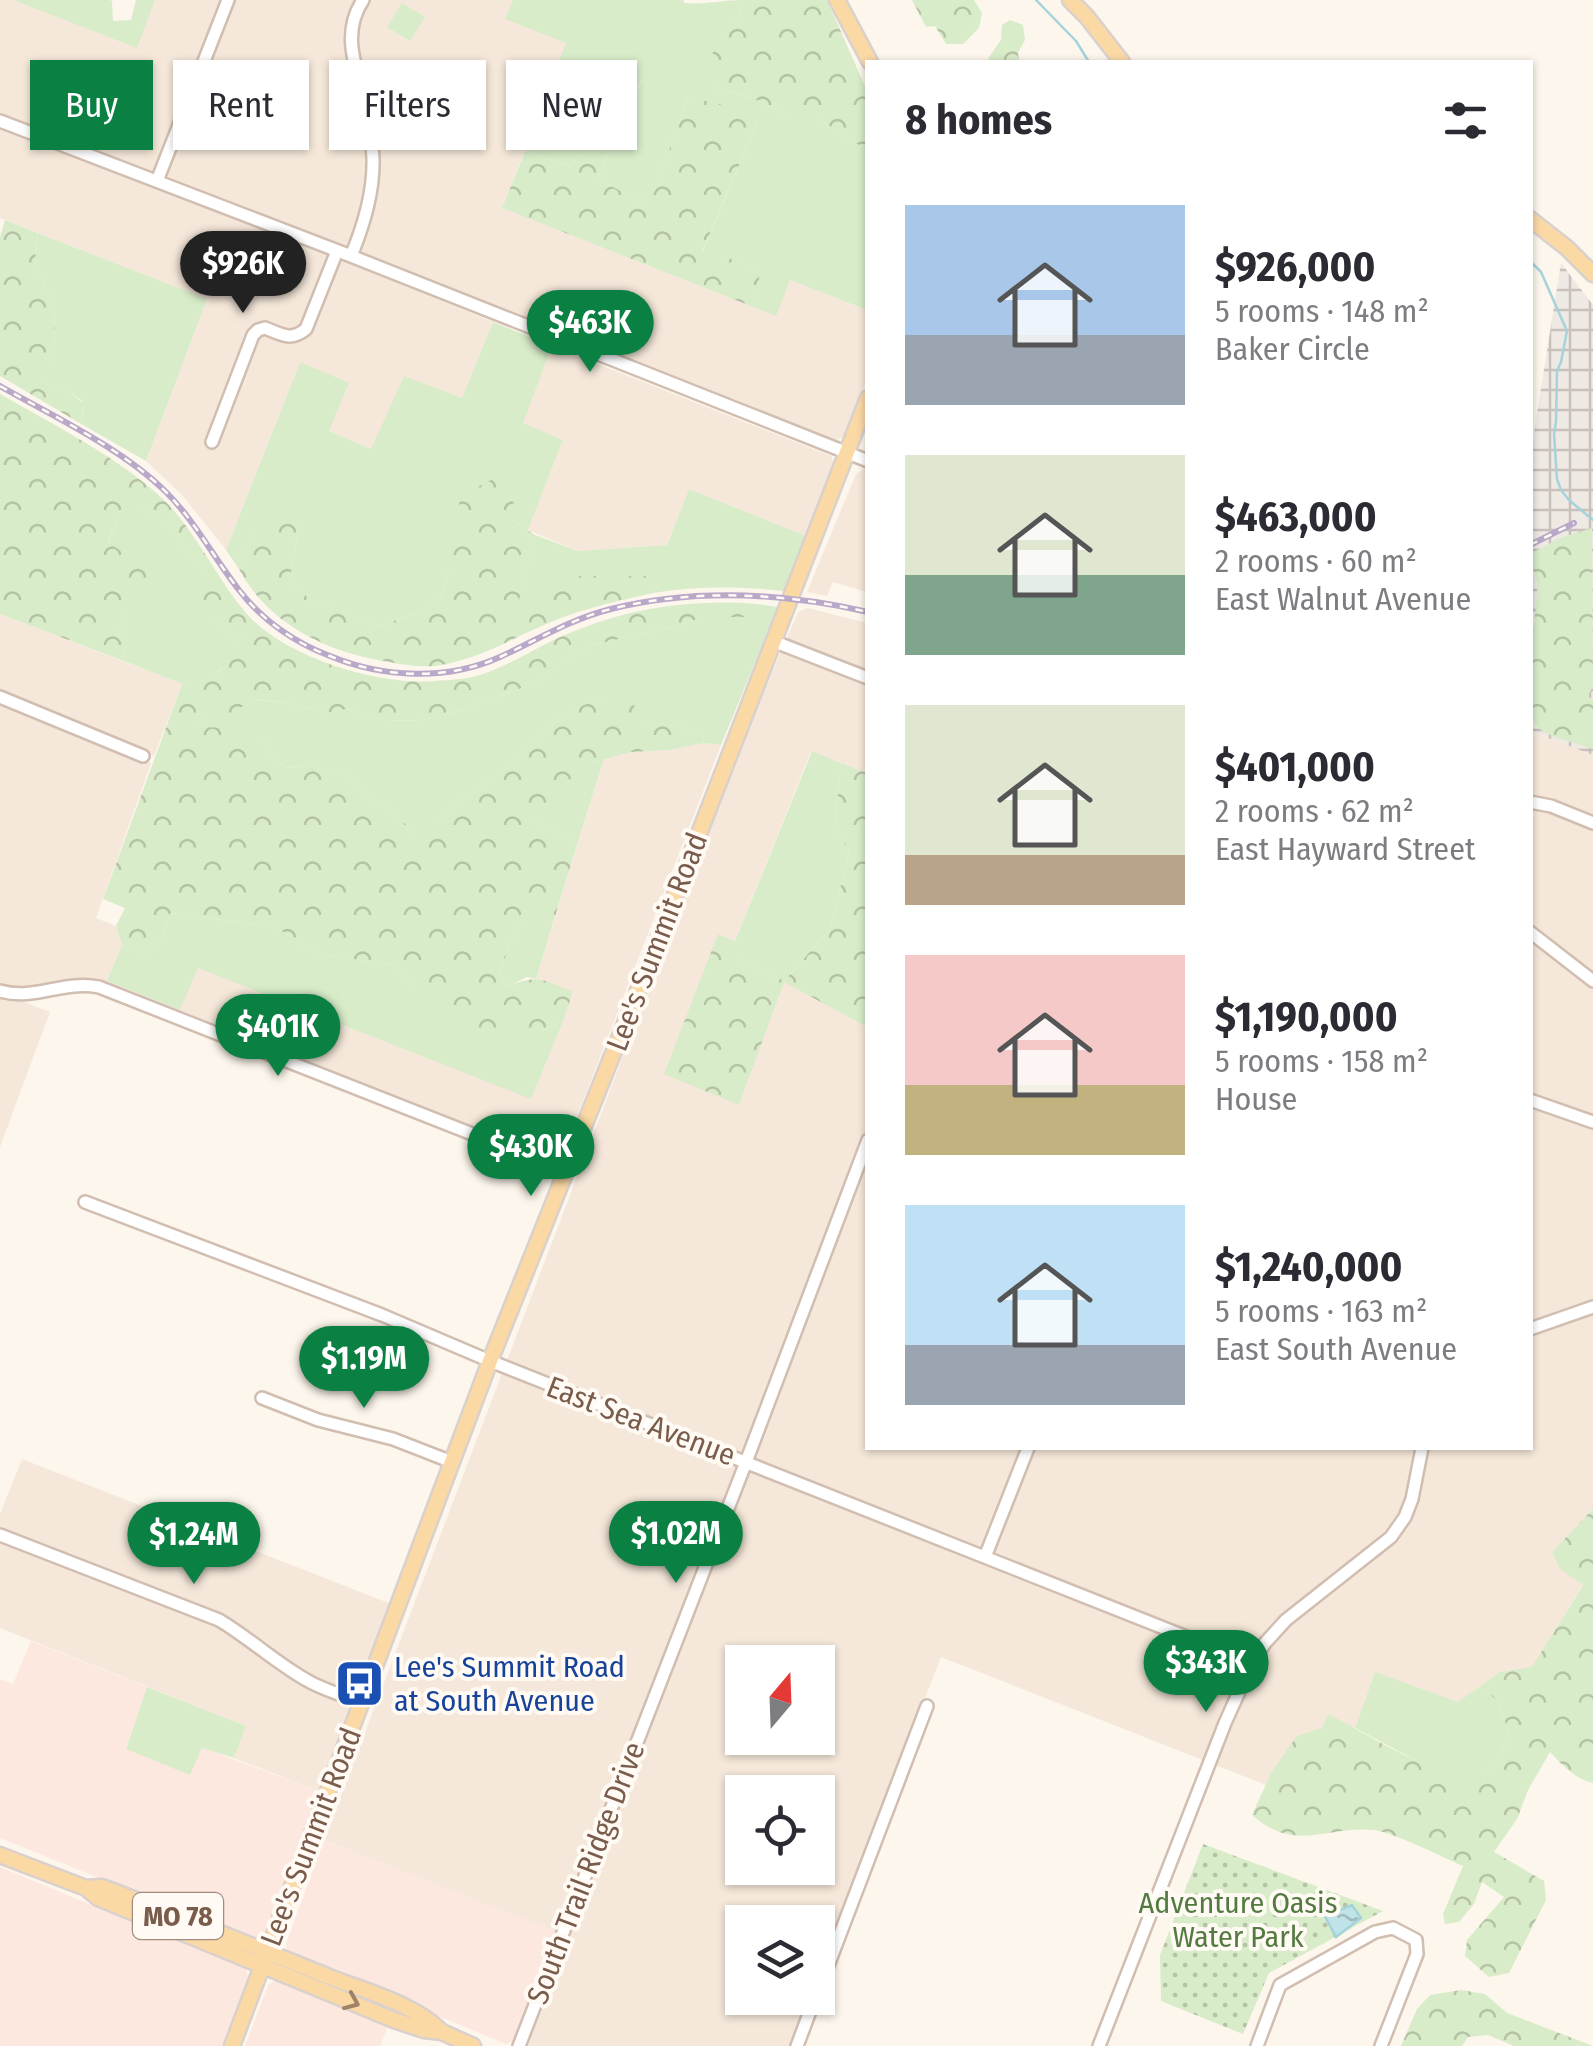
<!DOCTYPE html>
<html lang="en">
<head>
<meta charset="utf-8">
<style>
  body { margin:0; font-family:"Fira Sans Condensed",sans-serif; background:#f7f7f7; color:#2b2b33; height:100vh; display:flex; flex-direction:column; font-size:38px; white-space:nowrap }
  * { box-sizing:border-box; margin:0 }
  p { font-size:32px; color:#7c7c81 }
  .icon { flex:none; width:55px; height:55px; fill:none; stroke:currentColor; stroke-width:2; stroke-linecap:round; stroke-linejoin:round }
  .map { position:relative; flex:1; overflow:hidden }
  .details { position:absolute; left:865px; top:60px; width:668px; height:1390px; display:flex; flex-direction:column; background:#fff; border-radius:0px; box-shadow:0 2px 8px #0004 }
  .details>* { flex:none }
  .top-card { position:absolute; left:30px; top:60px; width:685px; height:90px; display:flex; gap:20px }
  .needle { width:65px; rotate:19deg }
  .tools { position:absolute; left:725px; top:1645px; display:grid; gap:20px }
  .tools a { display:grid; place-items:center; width:110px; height:110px; border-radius:0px; background:#fff; box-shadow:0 2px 8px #0004; font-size:50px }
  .price { position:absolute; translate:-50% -85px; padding:0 22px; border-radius:35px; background:#0b8043; color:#fff; font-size:32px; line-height:65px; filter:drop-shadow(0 2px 5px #0008) }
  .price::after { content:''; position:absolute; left:50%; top:60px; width:30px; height:22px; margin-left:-15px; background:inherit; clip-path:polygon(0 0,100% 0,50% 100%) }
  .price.current { background:#222; color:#fff }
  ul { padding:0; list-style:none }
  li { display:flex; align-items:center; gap:30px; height:250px; padding:0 40px }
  li span { display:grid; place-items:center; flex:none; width:280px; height:200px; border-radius:0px; color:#555 }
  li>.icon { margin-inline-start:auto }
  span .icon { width:120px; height:120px; fill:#fffc; stroke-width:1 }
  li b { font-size:42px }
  h2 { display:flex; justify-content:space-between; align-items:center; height:120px; padding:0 40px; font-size:42px }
  .chip { padding:0 35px; border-radius:0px; background:#fff; box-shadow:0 2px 8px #0004; font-size:35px; line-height:90px }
  .chip.current { background:#0b8043; color:#fff }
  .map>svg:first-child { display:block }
  .residential { fill:#f5e8da; fill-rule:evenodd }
  .commercial { fill:#fde8e0 }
  .industrial { fill:url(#industrial-grid) }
  .green { fill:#d8ecc9 }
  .forest { fill:url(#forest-crowns) }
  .park { fill:url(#park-dots) }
  .water { fill:url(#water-ripples); stroke:#a5d3da; stroke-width:2.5 }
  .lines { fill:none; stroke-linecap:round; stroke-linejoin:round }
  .stream { stroke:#a5d3da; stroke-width:2.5 }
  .minor-casing { stroke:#d1beb0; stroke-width:16 }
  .major-casing { stroke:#dad1cd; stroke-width:19 }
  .minor { stroke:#fff; stroke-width:11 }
  .major { stroke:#fbd9a5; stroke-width:14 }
  .rail-casing { stroke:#b9a8c9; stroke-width:6 }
  .rail { stroke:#fffaf3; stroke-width:2.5; stroke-dasharray:8; stroke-linecap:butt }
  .oneway { stroke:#a18267 }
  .labels { text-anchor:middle; stroke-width:8; stroke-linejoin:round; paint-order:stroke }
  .shield { fill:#fffaf3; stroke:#a28b7f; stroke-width:2.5 }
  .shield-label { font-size:28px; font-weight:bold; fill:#7a5c4d }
  .street-label { font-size:30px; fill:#7a5c4d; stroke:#fffaf3 }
  .transit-label { font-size:30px; fill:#164399; stroke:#fffaf3; text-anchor:start }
  .park-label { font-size:30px; fill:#537a41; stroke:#fffaf3 }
</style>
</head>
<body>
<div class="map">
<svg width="1593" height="2046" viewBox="0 0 1593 2046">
  <defs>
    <pattern id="industrial-grid" width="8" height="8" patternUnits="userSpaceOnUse" patternTransform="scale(2.5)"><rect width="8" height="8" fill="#efe9e4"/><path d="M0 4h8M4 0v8" fill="none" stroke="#c7c0bb"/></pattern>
    <pattern id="forest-crowns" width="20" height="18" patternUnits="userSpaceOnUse" patternTransform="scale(2.5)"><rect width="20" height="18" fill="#d8ecc9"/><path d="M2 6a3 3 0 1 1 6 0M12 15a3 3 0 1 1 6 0" fill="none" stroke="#b4c2a5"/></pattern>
    <pattern id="park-dots" width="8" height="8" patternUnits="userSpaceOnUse" patternTransform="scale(2.5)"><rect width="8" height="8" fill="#d8ecc9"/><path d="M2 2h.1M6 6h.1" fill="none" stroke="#b4c2a5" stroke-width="1.8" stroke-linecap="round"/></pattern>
    <pattern id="water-ripples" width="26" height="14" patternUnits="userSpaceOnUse" patternTransform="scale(2.5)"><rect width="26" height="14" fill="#bfe3e8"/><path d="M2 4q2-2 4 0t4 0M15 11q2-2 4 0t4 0" fill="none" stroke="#a0bbbe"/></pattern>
  </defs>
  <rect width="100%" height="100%" fill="#fdf6ec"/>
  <!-- residential -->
  <path class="residential" d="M0,0H13L136,47L155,0H513L506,19L567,43L502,208L775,315L790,280L867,310V379L845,436L837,440L467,298L99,152L95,163L341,259L493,322L462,399L371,449L329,431L300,362L226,550L182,495L146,461L207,299L0,218Z
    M552,346L831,456L834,464L806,536L689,489L667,545L578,551L528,530L563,440L522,424Z
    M864,469L867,470V592L833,582L827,596L807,592L856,474Z
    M808,608L867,623V773L811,751L735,941L719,934L784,981L867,1027L868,1448H1530V731L1593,755V1509L1552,1552L1559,1568L1583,1584L1532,1668L1500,1672L1458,1702L1375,1673L1355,1728H1322L1272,1771L1266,1785L941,1657L818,1975V1922H742V1998H809L790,2046H524L565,1936L324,1840L749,726L798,612ZM742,1662H818V1738H742ZM742,1792H818V1868H742Z
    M0,614L182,684L154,756L0,693Z
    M0,701L151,763L96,918L116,926L122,945L107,981L75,978L32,990H15L0,984Z
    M704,743L721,745L563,1153L554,1159L180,1010L197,967L531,1098L573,993L536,979L604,759L631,752L670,750Z
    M0,993L50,1012L0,1147Z
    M22,1459L391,1604L318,1791L234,1758L246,1726L0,1628V1514Z"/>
  <!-- commercial -->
  <path class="commercial" d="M31,1641L147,1687L126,1748L201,1747L318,1791L263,1937L259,1940H253L0,1838V1679L13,1684Z
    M324,1840L557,1932L515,2040L506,2044L294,1956L290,1951L286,1947L287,1940Z
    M0,1867L246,1969L248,1977L222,2046H0Z
    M276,1979L389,2023L380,2046H245L268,1986Z"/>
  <!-- industrial -->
  <path class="industrial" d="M1561,263L1593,305V755L1530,731V457Z"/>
  <!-- green -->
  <path class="green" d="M13,0H110L112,1L113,21L131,20L136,0H155L137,48Z
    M513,0H683L685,3C705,5 723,0 743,0L738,19L717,46L713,87L753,98L791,119H820L849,140L867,149V310L790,280L776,316L751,306L760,272L744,262L702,253L757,123L688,97L655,192L644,203L597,179L642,80L621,70L597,97L588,142L571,167L525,151L566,43L505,19Z
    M402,3L425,17L410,41L387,27Z
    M38,233L207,299L146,461L83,425L82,401L65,388L40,383L55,350L54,307L35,262Z
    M493,322L552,346L523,423L563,440L528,530L513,520L450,569L438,605L380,626L310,601L290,580L299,522L255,535L239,569L226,550L300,362L349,383L329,431L371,449L404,376L462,398Z
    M689,489L806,536L784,591C739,586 697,586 653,593L648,576L517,605L535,535L578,551L667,545Z
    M123,505H140L170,527L207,576L214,622L241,638L231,661L207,680L182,684L121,660L127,647L119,634L123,609L108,543Z
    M757,604L778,607L721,745L704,743L701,731L644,721L604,697L574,709L546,730L517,761L464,799L418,842L400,817L368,798L342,773L306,766L284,768L262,740L198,728L208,714H230L252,699L290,703L327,713L347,709L387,721L422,720L459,711L533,684L558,665L592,645L677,626L703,617H754Z
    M812,751L841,763L835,822L849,853L830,929L784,981L735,956V941Z
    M604,759L578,842L533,820C553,797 573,768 604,759Z
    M170,913L275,927L320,954L392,965L412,988L540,1032L563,1021L531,1099L198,968L180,1010L107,981L122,945L144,953L163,936Z
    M530,915L553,923L536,979L527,977L507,987L499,973L515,931Z
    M1375,1672L1458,1702L1480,1686L1499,1702L1509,1734L1497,1761L1482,1779L1462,1777L1432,1769L1355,1728Z
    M147,1687L246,1726L234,1758L202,1748L190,1775L126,1749Z"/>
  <!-- forest -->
  <path class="forest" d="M743,0H827L867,91V149L849,140L820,119H791L753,98L713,87L703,75L716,46L738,19Z
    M912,0H974L982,13L979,28L963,44H946L935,26L926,27Z
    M1010,20L1023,25L1025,40L1018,53L1019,62H988L989,57L1001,40L1002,25Z
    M621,70L642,79L597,179L644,203L655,191L688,97L732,107L757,123L702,252L744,262L761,272L751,306L502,208L525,151L571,167L588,142L597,97Z
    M5,220L38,233L35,262L54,307L55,350L41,383L65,388L82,402L83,425L0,376V237Z
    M0,394C54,425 122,459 166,502C198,535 217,579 246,613C284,657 378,686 435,681C449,680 467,679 480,675C514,664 544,642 577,630C635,607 695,599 757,604L755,617H703L677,626L592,645L558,665L533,684L459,711L422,720L387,721L347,709L327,713L290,703L253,699L230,715L208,714L199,727L231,728L262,740L284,768L306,766L342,773L368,798L400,817L418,841L464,799L517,761L546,730L574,709L604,697L632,703L645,721L701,731L704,743L670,750L631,752L595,762L570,779L534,820L578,842L553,923L530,916L515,931L499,973L507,987C537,973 544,980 573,992L563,1021L540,1032L498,1038L462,1024L412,988L392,965L320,954L275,927L170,913L163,936L144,953L122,945L116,926L125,908L103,899L182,684C217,678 227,670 241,638L214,622L200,602L206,575L170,527L140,505L123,506L108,542L148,570L145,597L123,610L119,634L127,646L121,660L0,614Z
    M493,479L514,483L513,520L535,535L518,604L568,576H649L653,593C612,602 573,611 535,629C502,644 472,661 435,666C420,667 403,665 389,662C327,652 269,625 239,569L255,535L277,515L299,522L290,580L311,601L380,626L438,605L450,569L443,549L462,495Z
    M1592,528L1593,686L1588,696L1593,700V749C1579,744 1553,738 1541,730C1515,711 1539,615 1537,585C1537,575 1532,564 1530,554L1560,538Z
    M841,763L867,773V1027L784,982L739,1105L664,1074L718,934L735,941V956L784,981L830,929L849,853L835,822Z
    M1593,1509V1783C1575,1779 1562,1765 1550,1752L1528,1790L1517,1819L1494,1852L1544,1881L1546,1900L1509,1973L1489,1977L1465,1956L1467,1940L1504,1897L1482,1882L1474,1904L1459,1922L1445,1924L1443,1914L1463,1866C1442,1857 1395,1833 1374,1830C1326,1825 1296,1854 1252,1815L1272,1771L1297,1736L1322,1728L1328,1714C1377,1739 1427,1775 1483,1778L1497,1761L1509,1734L1499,1702L1480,1686L1500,1672L1532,1667L1583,1585L1559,1568L1552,1552Z
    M1461,1990L1485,1994L1507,2013L1593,2046H1514L1488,2035L1468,2037L1462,2046H1401L1417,2009L1430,1995Z"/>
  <!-- park -->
  <path class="park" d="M1203,1844L1383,1911L1269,1973L1243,2034L1161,2001L1160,1955Z"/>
  <!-- water -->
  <path class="water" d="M1329,1903L1335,1912L1352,1905L1361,1918L1336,1937L1320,1907Z"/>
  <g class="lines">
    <!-- stream -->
    <path class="stream" d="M1036,0L1076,41L1089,62
      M1530,261L1541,272L1567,331L1561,362L1557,371L1556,422L1554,434L1557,479L1561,490L1569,500L1593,520"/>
    <defs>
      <path id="minor" d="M0,121L351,256L868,461
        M157,181L228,0
        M351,256C364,225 374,192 373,158C372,146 371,132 369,119C362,78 337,39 363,0
        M212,442L253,335L258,330L265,328C281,334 290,342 306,329L337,251
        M773,641L868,678
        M0,697L143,756
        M1530,802L1551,806L1593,823
        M1530,932L1593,981
        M0,991C36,1001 62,980 99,987L566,1171
        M1530,1100L1593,1122
        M85,1202L382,1315L490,1361L1252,1663
        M1530,1329L1593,1307
        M262,1398L318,1420L393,1439L452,1462
        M0,1535L219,1620C251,1639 278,1665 310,1682C327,1691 344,1696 362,1702
        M985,1557L1028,1448
        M818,1992L927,1706
        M519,2046L746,1462L868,1140
        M797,2046L815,1998
        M1099,2046L1225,1723L1252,1663L1265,1643L1286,1620L1391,1537L1405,1517L1412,1499L1422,1448
        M1257,2046L1280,1985L1375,1932L1393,1928L1416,1940L1417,1954L1381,2046"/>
      <path id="major" d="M837,0L870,62
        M1070,0L1087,17L1122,62
        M1530,219L1567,248L1593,274
        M0,1855L86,1888L98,1898L394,2020L424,2030L442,2032L473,2046
        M86,1888L102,1887C179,1916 255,1947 332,1978C368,1992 414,2004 442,2032
        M232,2046L490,1361L636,996L868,398"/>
    </defs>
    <!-- minor casing -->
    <use href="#minor" class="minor-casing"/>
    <!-- major casing -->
    <use href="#major" class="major-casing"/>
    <!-- minor -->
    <use href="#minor" class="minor"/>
    <!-- major -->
    <use href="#major" class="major"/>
    <defs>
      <path id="rail" d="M0,386C53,416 123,449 166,492C195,521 214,558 239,590C262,620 295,643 330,656C383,678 447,681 500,657C537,640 571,619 611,609C695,588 784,593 868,612
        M1530,545L1574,523"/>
    </defs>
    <!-- rail casing -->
    <use href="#rail" class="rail-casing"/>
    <!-- rail -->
    <use href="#rail" class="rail"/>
  </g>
  <!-- one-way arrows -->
  <defs><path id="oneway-chevron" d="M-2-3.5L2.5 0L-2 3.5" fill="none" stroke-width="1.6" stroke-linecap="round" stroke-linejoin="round" transform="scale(2.5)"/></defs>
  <use class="oneway" href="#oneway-chevron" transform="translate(352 2002) rotate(23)"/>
  <!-- icons -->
  <defs>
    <symbol id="bus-square" viewBox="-11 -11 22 22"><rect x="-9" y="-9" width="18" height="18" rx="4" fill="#1a4fb4" stroke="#fffaf3"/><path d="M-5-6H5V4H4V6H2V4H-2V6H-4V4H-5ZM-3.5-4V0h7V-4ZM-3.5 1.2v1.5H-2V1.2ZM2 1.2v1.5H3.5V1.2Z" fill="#fff"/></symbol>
  </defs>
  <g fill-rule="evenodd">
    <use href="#bus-square" x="332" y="1656" width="55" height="55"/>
  </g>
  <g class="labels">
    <!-- shield labels -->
    <rect class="shield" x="133" y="1893" width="90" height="46" rx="8"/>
    <g class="shield-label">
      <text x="178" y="1926">MO 78</text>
    </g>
    <!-- street labels -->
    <g class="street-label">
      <text transform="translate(657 942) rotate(-69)" y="10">Lee's Summit Road</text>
      <text transform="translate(641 1421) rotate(21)" y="10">East Sea Avenue</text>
      <text transform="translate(311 1837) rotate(-69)" y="10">Lee's Summit Road</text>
      <text transform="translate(586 1873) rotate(-69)" y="10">South Trail Ridge Drive</text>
    </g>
    <!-- transit labels -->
    <g class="transit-label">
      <text x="394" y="1677">Lee's Summit Road<tspan x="394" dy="34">at South Avenue</tspan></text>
    </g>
    <!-- park labels -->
    <g class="park-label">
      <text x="1238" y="1913">Adventure Oasis<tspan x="1238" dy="34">Water Park</tspan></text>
    </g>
  </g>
</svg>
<div class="tools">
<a><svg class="needle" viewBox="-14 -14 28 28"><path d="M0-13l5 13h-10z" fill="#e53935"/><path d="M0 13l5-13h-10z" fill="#7c7c81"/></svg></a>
<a><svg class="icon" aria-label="locate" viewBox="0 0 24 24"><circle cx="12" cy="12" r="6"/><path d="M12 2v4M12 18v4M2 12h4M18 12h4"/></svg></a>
<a><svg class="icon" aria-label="layers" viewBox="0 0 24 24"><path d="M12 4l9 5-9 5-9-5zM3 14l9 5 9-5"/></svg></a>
</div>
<b class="price current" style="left:243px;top:316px">$926K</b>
<b class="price" style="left:590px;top:375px">$463K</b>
<b class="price" style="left:278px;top:1079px">$401K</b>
<b class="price" style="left:531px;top:1199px">$430K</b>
<b class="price" style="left:364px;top:1411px">$1.19M</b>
<b class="price" style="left:676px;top:1586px">$1.02M</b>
<b class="price" style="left:194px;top:1587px">$1.24M</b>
<b class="price" style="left:1206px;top:1715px">$343K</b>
<div class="top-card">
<a class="chip current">Buy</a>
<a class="chip">Rent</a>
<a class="chip">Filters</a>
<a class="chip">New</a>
</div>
<section class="details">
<h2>8 homes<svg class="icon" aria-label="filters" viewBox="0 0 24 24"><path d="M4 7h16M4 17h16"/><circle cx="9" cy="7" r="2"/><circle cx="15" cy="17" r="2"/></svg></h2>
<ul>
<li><span style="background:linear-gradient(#a9c7e8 65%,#9aa5b1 0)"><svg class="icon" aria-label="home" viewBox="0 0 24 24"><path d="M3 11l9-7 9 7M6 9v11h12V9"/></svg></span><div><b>$926,000</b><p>5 rooms · 148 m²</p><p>Baker Circle</p></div></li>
<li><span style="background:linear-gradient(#dfe7d0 60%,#7fa58c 0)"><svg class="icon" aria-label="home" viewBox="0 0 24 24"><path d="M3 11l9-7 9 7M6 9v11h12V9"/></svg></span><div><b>$463,000</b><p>2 rooms · 60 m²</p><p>East Walnut Avenue</p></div></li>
<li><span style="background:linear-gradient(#dfe7d0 75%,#b9a48a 0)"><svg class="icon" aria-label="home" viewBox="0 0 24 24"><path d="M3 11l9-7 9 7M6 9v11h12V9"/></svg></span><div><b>$401,000</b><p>2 rooms · 62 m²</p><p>East Hayward Street</p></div></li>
<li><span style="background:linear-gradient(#f6c9c9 65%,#c2b280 0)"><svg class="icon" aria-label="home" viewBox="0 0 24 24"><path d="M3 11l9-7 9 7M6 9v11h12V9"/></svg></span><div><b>$1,190,000</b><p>5 rooms · 158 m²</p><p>House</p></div></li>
<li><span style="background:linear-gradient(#bfe0f5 70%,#9aa5b1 0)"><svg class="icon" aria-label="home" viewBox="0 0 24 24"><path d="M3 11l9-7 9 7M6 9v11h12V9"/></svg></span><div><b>$1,240,000</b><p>5 rooms · 163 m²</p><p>East South Avenue</p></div></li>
</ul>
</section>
</div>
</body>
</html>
